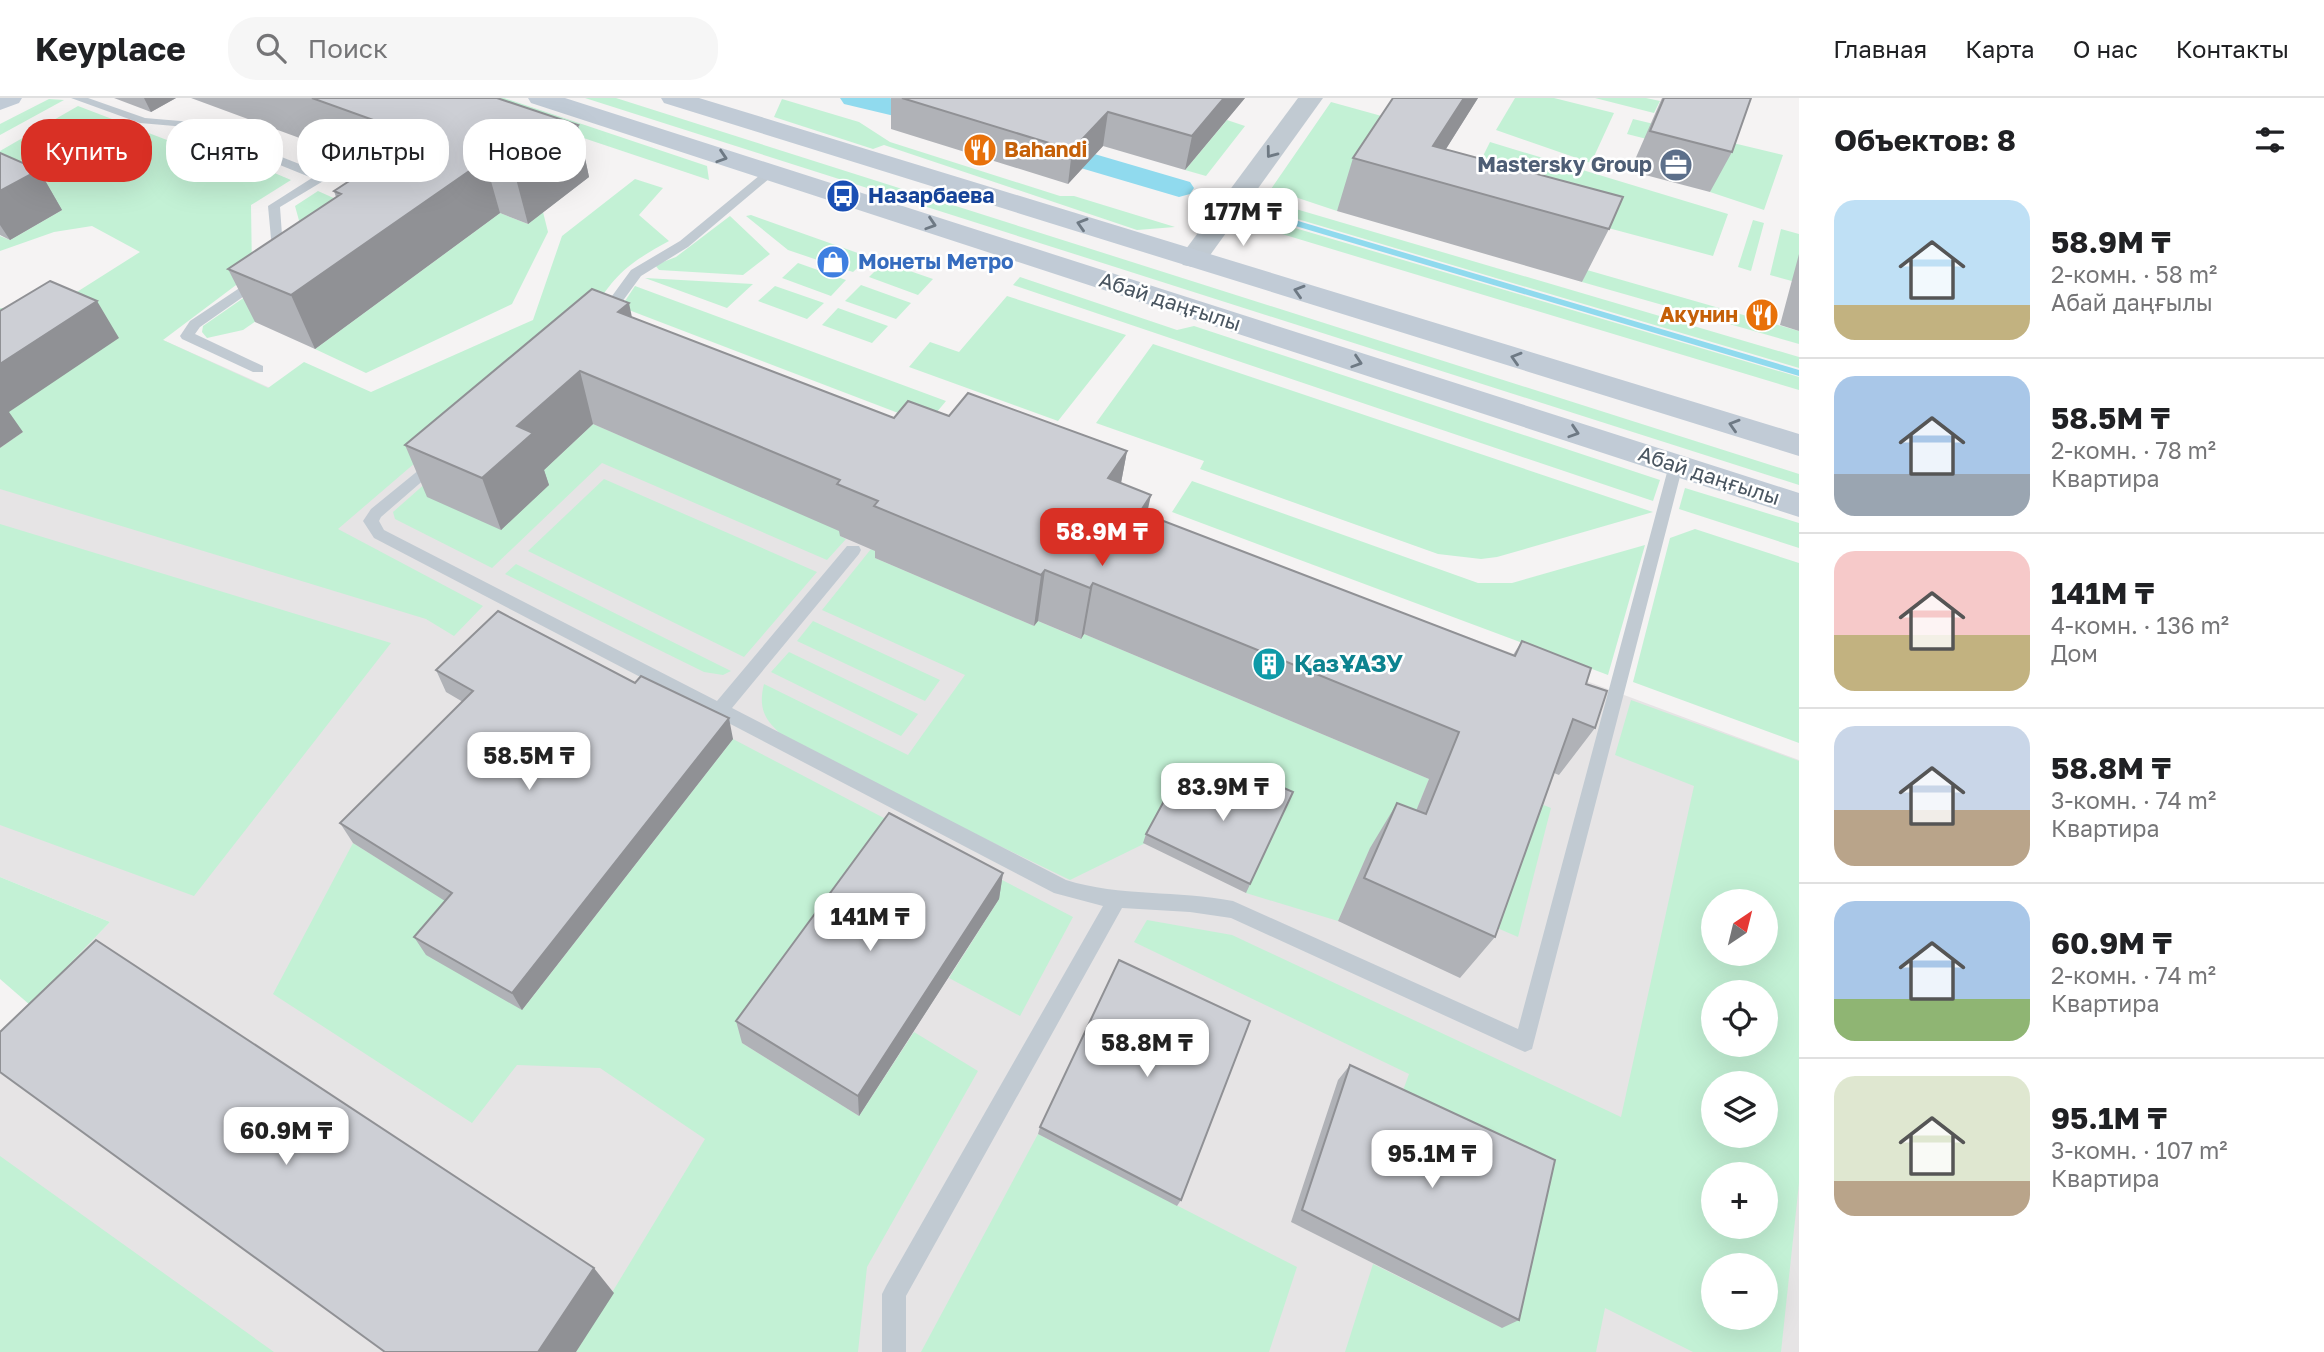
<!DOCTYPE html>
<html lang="ru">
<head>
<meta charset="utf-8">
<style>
  body { margin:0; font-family:"Golos Text",sans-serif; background:#f6f6f6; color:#202124; height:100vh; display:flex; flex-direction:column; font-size:26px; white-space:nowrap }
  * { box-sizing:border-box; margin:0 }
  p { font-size:23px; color:#757577 }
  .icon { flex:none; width:38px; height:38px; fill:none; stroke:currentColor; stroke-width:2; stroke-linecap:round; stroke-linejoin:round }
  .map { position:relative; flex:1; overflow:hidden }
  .drawer { display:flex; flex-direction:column; background:#fff; width:525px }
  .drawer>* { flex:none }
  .hud { position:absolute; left:21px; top:21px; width:665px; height:63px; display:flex; gap:14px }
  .needle { width:46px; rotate:35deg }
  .fabs { position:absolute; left:1701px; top:791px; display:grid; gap:14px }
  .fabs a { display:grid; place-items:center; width:77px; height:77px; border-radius:50%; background:#fff; box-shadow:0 7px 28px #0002; font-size:35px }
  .price { position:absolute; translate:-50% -60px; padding:0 16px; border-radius:14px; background:#fff; color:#222; font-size:23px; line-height:46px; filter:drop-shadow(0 2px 4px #0008) }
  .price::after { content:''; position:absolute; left:50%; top:42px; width:21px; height:16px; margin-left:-10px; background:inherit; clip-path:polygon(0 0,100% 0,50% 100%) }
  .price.on { background:#d93025; color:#fff }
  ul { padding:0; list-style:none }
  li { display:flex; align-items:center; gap:21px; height:175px; padding:0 35px }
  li+li { border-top:2px solid #e0e0e0 }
  li span { display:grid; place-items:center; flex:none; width:196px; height:140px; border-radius:21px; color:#555 }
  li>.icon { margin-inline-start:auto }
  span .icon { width:84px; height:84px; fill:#fffc; stroke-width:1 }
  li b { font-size:30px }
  h2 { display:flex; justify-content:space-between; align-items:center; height:84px; padding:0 35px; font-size:30px }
  .chip { padding:0 24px; border-radius:28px; background:#fff; box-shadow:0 7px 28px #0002; font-size:24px; line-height:63px }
  .chip.on { background:#d93025; color:#fff }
  header { display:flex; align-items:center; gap:42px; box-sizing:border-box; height:98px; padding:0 35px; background:#fff; border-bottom:2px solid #e0e0e0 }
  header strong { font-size:33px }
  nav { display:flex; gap:38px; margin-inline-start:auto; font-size:24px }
  .search { width:490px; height:63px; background:#f6f6f6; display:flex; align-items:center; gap:18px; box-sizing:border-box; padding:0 24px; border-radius:28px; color:#757577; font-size:26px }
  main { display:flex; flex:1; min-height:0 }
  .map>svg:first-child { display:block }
  .education { fill:#e6e4e5; fill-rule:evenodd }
  .green { fill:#c3f1d5; fill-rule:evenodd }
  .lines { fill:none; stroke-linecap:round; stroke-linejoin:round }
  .stream { fill:#90daee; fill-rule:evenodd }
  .canal { fill:#90daee; fill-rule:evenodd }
  .service { fill:#c1cad2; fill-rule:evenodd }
  .tertiary { fill:#c1cad2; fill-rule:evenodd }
  .secondary { fill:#c1cbd6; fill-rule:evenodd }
  .wall { fill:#b0b2b7 }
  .shaded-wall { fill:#909195 }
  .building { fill:#cdcfd5; stroke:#909195; stroke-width:2 }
  .oneway { stroke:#6e7983 }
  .oneway2 { stroke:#6e7984 }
  .labels { text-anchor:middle; stroke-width:5; stroke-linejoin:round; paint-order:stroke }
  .far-food-label { font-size:21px; font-weight:bold; fill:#c56008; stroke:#fff; text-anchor:start }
  .far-service-label { font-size:21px; font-weight:bold; fill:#4e5e75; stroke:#fff; text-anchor:end }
  .far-transit-label { font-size:21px; font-weight:bold; fill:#164399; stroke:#fff; text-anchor:start }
  .far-shop-label { font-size:21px; font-weight:bold; fill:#366cbe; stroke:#fff; text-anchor:start }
  .far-street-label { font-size:21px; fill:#4a5661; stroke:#fff }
  .culture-label { font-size:24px; font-weight:bold; fill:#0d838f; stroke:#fff; text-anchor:start }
</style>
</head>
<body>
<header>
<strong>Keyplace</strong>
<div class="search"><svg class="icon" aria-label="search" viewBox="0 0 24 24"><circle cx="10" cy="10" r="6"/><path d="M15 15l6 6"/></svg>Поиск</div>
<nav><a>Главная</a><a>Карта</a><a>О нас</a><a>Контакты</a></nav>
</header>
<main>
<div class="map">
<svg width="1799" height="1254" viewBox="0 0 1799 1254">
  <rect width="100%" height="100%" fill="#f5f3f3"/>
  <!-- education -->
  <path class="education" d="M592,213L1799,662V1254H0V938L110,824L0,779V350L23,334L0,320L134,229L420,357ZM1713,803H1766V856H1713ZM1713,894H1766V947H1713ZM1713,985H1766V1038H1713ZM1713,1076H1766V1129H1713ZM1713,1167H1766V1220H1713Z"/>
  <!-- green -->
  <path class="green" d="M464,0H504L707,68L709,82Z
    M585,0H616L1799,376V387Z
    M1515,0H1554L1614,15L1591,65L1496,32Z
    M1595,0H1646L1660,3L1654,15Z
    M49,1L64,2L0,37V26Z
    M782,1L859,24L890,44L1060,98H1074L1175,129L1137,132L884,47L873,51L774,19Z
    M1331,4L1396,22L1337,113L1271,91Z
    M78,8L180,47L192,40L291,82L251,107L252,175L163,242L268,290L304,264L371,294L533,222L562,138L635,81L663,90L639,117L669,143C629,165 617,174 592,213L338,431L483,508L454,538L426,521L0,391V350L23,334L0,322V210L50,211L140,154L92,128L54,134L0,153V138L10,142L62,112L0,84V53Z
    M1633,21L1783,57L1764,112L1710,94L1722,60L1627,36Z
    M1227,22L1245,28L1206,78L1185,72Z
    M1490,44L1728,116L1713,158L1466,92Z
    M318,93L367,115L362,149L243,232L207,240L202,234L203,228L308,155L295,108Z
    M1289,109L1799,259V270L1284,117Z
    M543,114L548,134L512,206L366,275L315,251L500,115L528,126Z
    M751,117L869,159L853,174L788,152L746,118Z
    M730,118L770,156L743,177L659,172L655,167L676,159Z
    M1753,122L1764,125L1751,173L1738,169Z
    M1278,125L1799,279V292L1272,133Z
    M1781,131L1799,136V185L1770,177Z
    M884,164L933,181L918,197L869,179Z
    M798,165L846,182L831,198L782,180Z
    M1587,172L1799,233V246L1582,184Z
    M1020,179L1177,232L1194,228L1660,382L1653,403L1013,187Z
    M645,180L753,186L727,210Z
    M861,187L911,205L896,221L845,203Z
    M635,188L946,303L927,326L621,209Z
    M775,188L824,205L807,221L758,203Z
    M1007,198L1126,237L1058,323L909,269L930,244L959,254Z
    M838,210L888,228L872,245L822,227Z
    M1153,246L1653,414L1497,459L1481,461L1438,456L1200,371L1204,363L1096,325Z
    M556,270L534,381L593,326L843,434L840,438L846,441L827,462L602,365L492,470L395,421L393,414Z
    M604,381L817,474L744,559L528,453Z
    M1192,383L1478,485H1512L1645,447L1608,577L1172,414Z
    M1685,390L1799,425V450L1679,411Z
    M0,426L391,545L194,798L0,727Z
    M1695,431L1799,465V645L1633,584L1670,440Z
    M871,451L879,455L875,460L1034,528L1038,523L1080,541L1084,536L1429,681L1397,761L1370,751L1338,823L1246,795L1217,710L1070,782L793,647C771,627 756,618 764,586L908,657L965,577L822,512Z
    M516,466L731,573L723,577L704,574L505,476Z
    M813,523L940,582L925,603L797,543Z
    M789,554L918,616L901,638L771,574Z
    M647,600L427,857L523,911L733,641L1073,819L1020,918L949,880L999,801L742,945L859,1018L914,934L978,973L867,1169L858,1254H576L705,1041L600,970L517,967L472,1025L273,896L353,745L417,785Z
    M1631,602L1799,663V1085L1781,1254H1693L1605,1210L1596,1254H1345L1373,1166L1502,1230L1397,1009L1409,976L1134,844L1147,822L1232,837L1621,1019L1694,688L1615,657ZM1713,803H1766V856H1713ZM1713,894H1766V947H1713ZM1713,985H1766V1038H1713ZM1713,1076H1766V1129H1713ZM1713,1167H1766V1220H1713Z
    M1526,700L1551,710L1518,839L1481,823Z
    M0,779L110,824L30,907L0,881Z
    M1038,1036L1297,1169L1269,1254H921Z
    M0,1058L274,1254H0Z"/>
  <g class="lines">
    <!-- stream -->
    <path class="stream" d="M1272,117H1278L1799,272V278L1272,121Z"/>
    <!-- canal -->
    <path class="canal" d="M840,0H890L959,16L963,22L959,28L949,31L844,6Z
      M1033,38L1190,84L1194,90L1190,96L1179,99L1023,53L1019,47L1023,41Z"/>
    <!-- service -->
    <path class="service" d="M71,0H88L145,20L192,24L325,76V82L280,109L284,165L273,162L268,108L312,80L186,29L140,25Z
      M766,72L776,75L688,149L641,178L608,223H598L596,220L631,172L680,143Z
      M259,177L264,178V184L200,229L195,236L263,268V274H253L182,241L180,238L190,223Z
      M436,358L441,359V367L381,419L379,423L384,432L717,603L847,448H859L861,452L859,456L732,610L1066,782C1120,799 1178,792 1233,803L1518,931L1669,367L1676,362L1683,367L1532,951L1525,954L1518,951L1231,820L1190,814L1122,810L906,1198V1254H882V1196L886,1188L1103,808L1054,795L374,440L363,423L371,411Z"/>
    <!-- tertiary -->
    <path class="tertiary" d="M1298,0H1323L1203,167L1193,169L1183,167L1179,161L1183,155Z"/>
    <!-- secondary -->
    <path class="secondary" d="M0,0H22L19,5L0,12Z
      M528,0H565L1799,395V419L531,5Z
      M661,0H699L1799,336V358L664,5Z"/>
  </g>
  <!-- wall -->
  <path class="wall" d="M114,0H176L151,14Z
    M191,0H497L578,27L589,79L528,126L500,115L315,251L255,224L228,171L336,99L334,93L373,67Z
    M891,0H1245L1185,72L1103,48L1068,86L891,31Z
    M1393,0H1478L1446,51L1609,131L1582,184L1337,113L1353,60Z
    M1662,0H1751L1732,54L1710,94L1630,73Z
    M0,55L39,72L62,112L10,142L0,137Z
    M1799,156V233L1780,227Z
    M632,220L894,320L949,318L1127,353L1121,385L1147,417L1513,557L1522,543L1586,586L1595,630L1559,677L1554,675L1495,839L1460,880L1338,823L1370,750L1397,705L1416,713L1429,681L1084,536L1081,541L1038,523L1034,528L875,460V453L840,438L839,433L593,326L544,372L549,387L501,432L427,399L405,347Z
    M436,572L733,641L522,912L426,857L414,839L445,803L353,745L340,725L463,604L446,594Z
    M1293,694L1246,795L1143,745L1146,736L1221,701Z
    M1003,775L999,801L859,1018L742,945L736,923Z
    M1350,967L1519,1222L1502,1230L1291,1124L1338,982Z
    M1040,1029L1181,1102L1177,1108L1038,1036Z"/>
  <!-- shaded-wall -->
  <path class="shaded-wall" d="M144,0H176L151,14Z
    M1224,0H1245L1185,72L1192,38Z
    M1464,0H1478L1427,81L1433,48Z
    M1108,14L1103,48L1068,86L1072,52Z
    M578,27L589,79L528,126L514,73Z
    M485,62L500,115L315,251L291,197Z
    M39,72L62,112L10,142L0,127V93Z
    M97,203L119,240L9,314L23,334L0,350V266Z
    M629,205L640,258L618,214Z
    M580,273L593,326L544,372L549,387L501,432L482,380L517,328Z
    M1127,353L1117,406L1108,380Z
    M1151,397L1140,448V414Z
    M1045,472L1038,523L1034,528L1041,477Z
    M1093,485L1084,536L1081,541L1090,490Z
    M729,620L733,641L522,912L512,895Z
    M1003,775L999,801L859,1018L858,998Z
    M594,1170L614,1195L576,1254H538Z"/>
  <!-- building -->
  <path class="building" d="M312,0H497L578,27L514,73L485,62L291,197L228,171L341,96L334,93L418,38Z
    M902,0H1224L1192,38L1108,14L1072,52Z
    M1393,0H1464L1433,48L1623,99L1609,131L1353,60Z
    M1664,0H1751L1732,54L1650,33Z
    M0,55L39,72L0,93Z
    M50,183L97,203L0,266V213Z
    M592,191L629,205L618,214L894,320L908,303L949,318L968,295L1127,353L1108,380L1151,397L1140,414L1515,558L1522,543L1591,570L1586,586L1607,593L1595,630L1573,621L1495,839L1364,780L1397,705L1426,716L1459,634L1093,485L1090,490L1045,472L1041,477L874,408L878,403L837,386L840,382L580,273L517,328L533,335L482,380L405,347Z
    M498,513L635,585L641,578L729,620L512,895L414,839L452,795L340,725L473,593L436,572Z
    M1236,669L1293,694L1250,786L1146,736L1176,681L1221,701Z
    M889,715L1003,775L858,998L736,923Z
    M96,842L594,1170L538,1254H385L0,974V934Z
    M1119,862L1250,923L1181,1102L1040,1029Z
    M1350,967L1555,1062L1519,1222L1302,1112Z"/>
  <!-- one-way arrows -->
  <defs><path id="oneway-chevron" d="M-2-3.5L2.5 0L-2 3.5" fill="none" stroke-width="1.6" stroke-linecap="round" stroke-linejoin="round" transform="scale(1.75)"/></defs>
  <use class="oneway" href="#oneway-chevron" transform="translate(1271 55) rotate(127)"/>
  <g class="oneway2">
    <use href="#oneway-chevron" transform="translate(722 59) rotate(18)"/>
    <use href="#oneway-chevron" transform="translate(931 126) rotate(18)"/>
    <use href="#oneway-chevron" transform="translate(1082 126) rotate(-163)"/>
    <use href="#oneway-chevron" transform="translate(1299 193) rotate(-163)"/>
    <use href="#oneway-chevron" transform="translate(1516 260) rotate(-163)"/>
    <use href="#oneway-chevron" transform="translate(1357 264) rotate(18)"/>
    <use href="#oneway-chevron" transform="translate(1734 327) rotate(-163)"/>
    <use href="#oneway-chevron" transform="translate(1574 334) rotate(18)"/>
  </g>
  <!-- icons -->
  <defs>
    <symbol id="restaurant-disc" viewBox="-11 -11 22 22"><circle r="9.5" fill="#e8710a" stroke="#fff"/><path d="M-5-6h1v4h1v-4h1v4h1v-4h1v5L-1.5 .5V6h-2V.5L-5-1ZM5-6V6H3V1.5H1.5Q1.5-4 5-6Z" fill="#fff"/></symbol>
    <symbol id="office-disc" viewBox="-11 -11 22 22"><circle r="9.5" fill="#5c6f8a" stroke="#fff"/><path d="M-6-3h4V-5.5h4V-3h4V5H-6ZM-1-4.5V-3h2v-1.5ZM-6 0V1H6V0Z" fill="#fff"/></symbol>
    <symbol id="bus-disc" viewBox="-11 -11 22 22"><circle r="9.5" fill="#1a4fb4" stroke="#fff"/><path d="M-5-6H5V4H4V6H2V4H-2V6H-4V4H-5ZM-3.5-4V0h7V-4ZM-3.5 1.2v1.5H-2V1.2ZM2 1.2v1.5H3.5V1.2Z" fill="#fff"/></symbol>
    <symbol id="shop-disc" viewBox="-11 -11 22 22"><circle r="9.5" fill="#3f7fe0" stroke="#fff"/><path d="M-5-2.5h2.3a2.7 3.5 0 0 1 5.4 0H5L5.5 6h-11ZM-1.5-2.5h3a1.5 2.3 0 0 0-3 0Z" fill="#fff"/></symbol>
    <symbol id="building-disc" viewBox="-11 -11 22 22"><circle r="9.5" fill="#0f9aa8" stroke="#fff"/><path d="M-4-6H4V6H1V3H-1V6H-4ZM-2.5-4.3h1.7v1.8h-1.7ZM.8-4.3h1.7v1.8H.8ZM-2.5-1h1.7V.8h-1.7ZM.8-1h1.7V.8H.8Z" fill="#fff"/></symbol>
  </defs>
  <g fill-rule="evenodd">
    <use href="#restaurant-disc" x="961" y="33" width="38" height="38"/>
    <use href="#office-disc" x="1657" y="48" width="38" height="38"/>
    <use href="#bus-disc" x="824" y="79" width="38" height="38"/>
    <use href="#shop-disc" x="814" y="145" width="38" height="38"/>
    <use href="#restaurant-disc" x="1743" y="198" width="38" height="38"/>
    <use href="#building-disc" x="1250" y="547" width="38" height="38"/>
  </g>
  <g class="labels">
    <!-- far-food labels -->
    <g class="far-food-label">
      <text x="1004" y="59">Bahandi</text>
      <text x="1738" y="224" text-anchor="end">Акунин</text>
    </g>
    <!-- far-service labels -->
    <g class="far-service-label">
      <text x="1652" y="74">Mastersky Group</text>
    </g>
    <!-- far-transit labels -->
    <g class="far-transit-label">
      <text x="868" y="105">Назарбаева</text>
    </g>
    <!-- far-shop labels -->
    <g class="far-shop-label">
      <text x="858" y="171">Монеты Метро</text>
    </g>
    <!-- far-street labels -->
    <g class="far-street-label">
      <text transform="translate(1170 204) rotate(18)" y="7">Абай даңғылы</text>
      <text transform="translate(1709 378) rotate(18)" y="7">Абай даңғылы</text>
    </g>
    <!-- culture labels -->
    <g class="culture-label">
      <text x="1294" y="574">ҚазҰАЗУ</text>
    </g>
  </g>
</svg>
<div class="fabs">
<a><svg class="needle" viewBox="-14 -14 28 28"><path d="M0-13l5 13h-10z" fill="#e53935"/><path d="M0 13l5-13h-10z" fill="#757577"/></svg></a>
<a><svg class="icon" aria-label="locate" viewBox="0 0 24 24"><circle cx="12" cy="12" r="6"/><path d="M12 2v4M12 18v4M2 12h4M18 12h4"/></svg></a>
<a><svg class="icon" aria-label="layers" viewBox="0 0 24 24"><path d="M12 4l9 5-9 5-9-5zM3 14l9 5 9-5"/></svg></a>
<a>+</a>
<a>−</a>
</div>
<b class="price" style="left:1243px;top:150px">177M ₸</b>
<b class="price on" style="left:1102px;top:470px">58.9M ₸</b>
<b class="price" style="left:529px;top:694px">58.5M ₸</b>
<b class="price" style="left:1223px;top:725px">83.9M ₸</b>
<b class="price" style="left:870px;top:855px">141M ₸</b>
<b class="price" style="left:1147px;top:981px">58.8M ₸</b>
<b class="price" style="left:286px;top:1069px">60.9M ₸</b>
<b class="price" style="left:1432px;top:1092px">95.1M ₸</b>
<div class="hud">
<a class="chip on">Купить</a>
<a class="chip">Снять</a>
<a class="chip">Фильтры</a>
<a class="chip">Новое</a>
</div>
</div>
<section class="drawer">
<h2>Объектов: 8<svg class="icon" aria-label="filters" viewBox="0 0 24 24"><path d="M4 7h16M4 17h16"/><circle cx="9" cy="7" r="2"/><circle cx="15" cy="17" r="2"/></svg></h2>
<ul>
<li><span style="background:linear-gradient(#bfe0f5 75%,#c2b280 0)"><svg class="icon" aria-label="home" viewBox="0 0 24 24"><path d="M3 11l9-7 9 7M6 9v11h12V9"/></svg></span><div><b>58.9M ₸</b><p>2-комн. · 58 m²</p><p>Абай даңғылы</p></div></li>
<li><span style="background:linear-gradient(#a9c7e8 70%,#9aa5b1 0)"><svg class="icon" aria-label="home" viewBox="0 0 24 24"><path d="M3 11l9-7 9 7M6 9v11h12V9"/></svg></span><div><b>58.5M ₸</b><p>2-комн. · 78 m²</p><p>Квартира</p></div></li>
<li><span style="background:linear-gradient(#f6c9c9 60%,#c2b280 0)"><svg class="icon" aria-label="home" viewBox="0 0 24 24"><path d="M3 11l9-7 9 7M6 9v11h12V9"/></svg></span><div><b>141M ₸</b><p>4-комн. · 136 m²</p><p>Дом</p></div></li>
<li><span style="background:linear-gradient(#c9d6e8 60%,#b9a48a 0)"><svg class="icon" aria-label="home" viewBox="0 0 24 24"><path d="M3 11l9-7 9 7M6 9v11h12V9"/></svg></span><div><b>58.8M ₸</b><p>3-комн. · 74 m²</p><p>Квартира</p></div></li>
<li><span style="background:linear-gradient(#a9c7e8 70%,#8fb573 0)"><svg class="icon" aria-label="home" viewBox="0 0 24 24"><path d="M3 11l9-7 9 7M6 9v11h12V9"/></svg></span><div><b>60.9M ₸</b><p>2-комн. · 74 m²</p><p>Квартира</p></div></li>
<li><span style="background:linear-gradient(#dfe7d0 75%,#b9a48a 0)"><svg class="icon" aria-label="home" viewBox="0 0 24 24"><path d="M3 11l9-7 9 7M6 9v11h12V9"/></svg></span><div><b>95.1M ₸</b><p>3-комн. · 107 m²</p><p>Квартира</p></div></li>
</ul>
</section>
</main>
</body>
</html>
